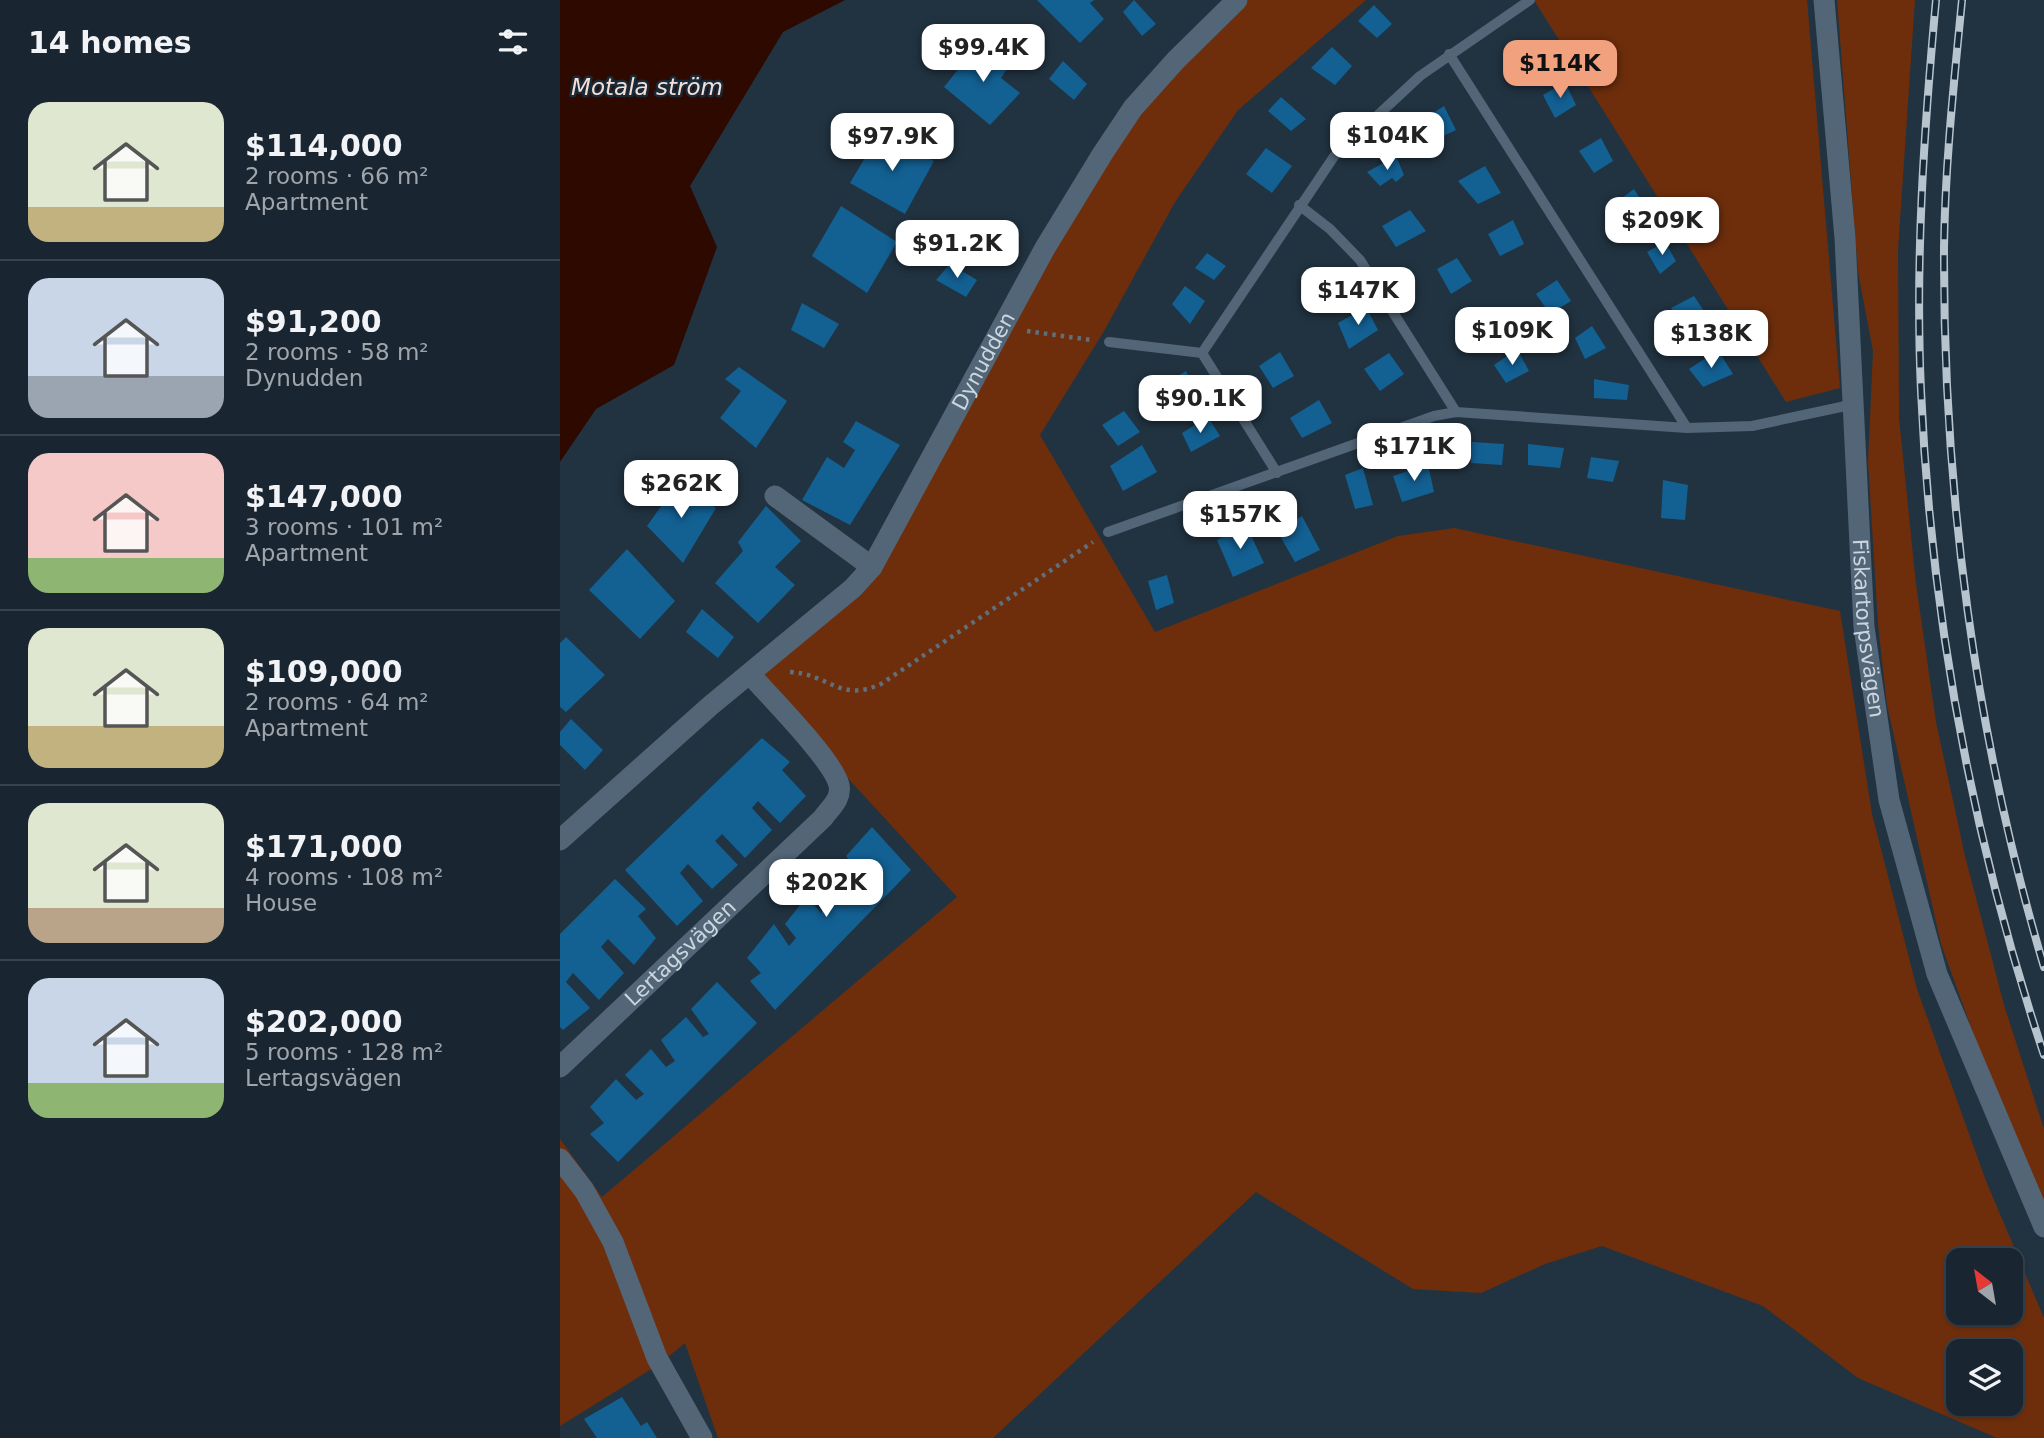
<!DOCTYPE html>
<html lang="en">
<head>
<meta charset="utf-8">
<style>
  body { margin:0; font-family:"DejaVu Sans",sans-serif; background:#26323d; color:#f1f3f6; height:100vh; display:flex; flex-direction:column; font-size:26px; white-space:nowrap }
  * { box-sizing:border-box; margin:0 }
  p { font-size:23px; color:#9fa5ab }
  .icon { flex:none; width:38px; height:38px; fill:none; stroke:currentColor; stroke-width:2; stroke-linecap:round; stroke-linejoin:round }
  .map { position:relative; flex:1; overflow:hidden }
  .side { display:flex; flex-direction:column; background:#192631; width:560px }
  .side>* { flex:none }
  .needle { width:46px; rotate:329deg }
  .tools { position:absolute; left:1386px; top:1248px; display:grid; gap:14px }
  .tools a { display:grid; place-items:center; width:77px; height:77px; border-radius:14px; background:#192631; box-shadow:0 2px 5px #0004,0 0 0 2px #37434d; font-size:35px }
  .price { position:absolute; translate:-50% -60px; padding:0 16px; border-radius:14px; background:#fff; color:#222; font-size:23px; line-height:46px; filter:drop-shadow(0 2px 4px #0008) }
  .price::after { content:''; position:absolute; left:50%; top:42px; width:21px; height:16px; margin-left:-10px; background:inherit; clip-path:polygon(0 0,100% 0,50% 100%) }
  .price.on { background:#f2a17e; color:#111 }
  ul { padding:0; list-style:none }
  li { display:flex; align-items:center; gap:21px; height:175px; padding:0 28px }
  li+li { border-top:2px solid #37434d }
  li span { display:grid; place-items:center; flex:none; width:196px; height:140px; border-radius:21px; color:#555 }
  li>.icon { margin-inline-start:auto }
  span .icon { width:84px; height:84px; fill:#fffc; stroke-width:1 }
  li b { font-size:30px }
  h2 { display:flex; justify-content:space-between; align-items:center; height:84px; padding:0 28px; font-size:30px }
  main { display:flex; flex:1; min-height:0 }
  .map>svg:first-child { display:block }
  .green { fill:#6e2e0c; fill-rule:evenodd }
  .water { fill:#2d0900 }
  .building { fill:#136093 }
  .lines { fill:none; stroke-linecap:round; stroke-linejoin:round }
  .path { stroke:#606f7c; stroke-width:4.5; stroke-dasharray:3.5 5; stroke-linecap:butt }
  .lane { stroke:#536677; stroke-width:10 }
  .street { stroke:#536677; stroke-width:21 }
  .rail-casing { stroke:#b7c3cd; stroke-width:8 }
  .rail { stroke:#182937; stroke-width:5; stroke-dasharray:16; stroke-linecap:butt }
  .labels { text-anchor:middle; stroke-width:5; stroke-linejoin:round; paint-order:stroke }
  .street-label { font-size:21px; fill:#cbd6df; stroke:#182937 }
  .water-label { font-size:23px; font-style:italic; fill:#f5ded5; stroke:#182937 }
</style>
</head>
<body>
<main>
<section class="side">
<h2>14 homes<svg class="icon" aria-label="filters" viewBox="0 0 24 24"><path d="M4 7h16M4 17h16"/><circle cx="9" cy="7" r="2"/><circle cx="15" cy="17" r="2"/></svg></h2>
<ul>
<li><span style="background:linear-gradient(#dfe7d0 75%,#c2b280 0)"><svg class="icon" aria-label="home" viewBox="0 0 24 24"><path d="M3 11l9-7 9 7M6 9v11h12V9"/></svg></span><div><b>$114,000</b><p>2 rooms · 66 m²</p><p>Apartment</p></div></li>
<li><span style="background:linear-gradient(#c9d6e8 70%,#9aa5b1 0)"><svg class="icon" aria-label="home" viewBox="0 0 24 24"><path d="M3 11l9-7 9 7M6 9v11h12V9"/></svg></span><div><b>$91,200</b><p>2 rooms · 58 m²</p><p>Dynudden</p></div></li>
<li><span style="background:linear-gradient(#f6c9c9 75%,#8fb573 0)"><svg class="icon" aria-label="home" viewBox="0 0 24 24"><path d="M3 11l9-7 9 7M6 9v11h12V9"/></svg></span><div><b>$147,000</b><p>3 rooms · 101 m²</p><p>Apartment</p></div></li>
<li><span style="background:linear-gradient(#dfe7d0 70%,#c2b280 0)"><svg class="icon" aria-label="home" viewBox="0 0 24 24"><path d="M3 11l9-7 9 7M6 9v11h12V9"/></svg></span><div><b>$109,000</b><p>2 rooms · 64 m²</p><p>Apartment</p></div></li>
<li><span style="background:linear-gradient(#dfe7d0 75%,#b9a48a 0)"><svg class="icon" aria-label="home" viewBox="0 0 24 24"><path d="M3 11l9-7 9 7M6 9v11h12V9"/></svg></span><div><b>$171,000</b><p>4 rooms · 108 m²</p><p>House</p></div></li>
<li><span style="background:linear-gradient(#c9d6e8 75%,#8fb573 0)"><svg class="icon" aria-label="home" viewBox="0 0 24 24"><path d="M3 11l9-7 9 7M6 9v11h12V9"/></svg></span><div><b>$202,000</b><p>5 rooms · 128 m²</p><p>Lertagsvägen</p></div></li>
</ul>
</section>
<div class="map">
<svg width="1484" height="1438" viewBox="0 0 1484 1438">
  <rect width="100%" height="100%" fill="#213341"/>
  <!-- green -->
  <path class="green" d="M678,0H806L678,110L615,202L544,331L480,435L595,632L838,536L894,528L1280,611L1312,814L1357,989L1426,1181L1484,1318V1438H1437L1298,1378L1203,1306L1042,1246L985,1264L921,1293L853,1289L696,1192L433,1438H158L125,1343L98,1365L0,1426V1139L42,1197L397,897L195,677L315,571L528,176ZM1398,1260H1451V1312H1398ZM1398,1351H1451V1404H1398Z
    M974,0H1247L1280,388L1226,402Z
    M1277,0H1355L1338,250L1339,418L1356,584L1376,722L1405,856L1444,1005L1484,1129V1203L1430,1080L1381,944L1327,705L1318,624L1308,462L1313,351L1298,272Z"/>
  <!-- water -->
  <path class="water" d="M0,0H285L223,32L130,186L157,247L114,365L36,409L0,462Z"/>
  <!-- building -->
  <path class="building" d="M477,0H534L530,3L544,19L520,43Z
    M574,0L596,24L582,36L563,12Z
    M814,5L832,24L817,38L798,21Z
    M975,40L986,56L966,68L954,53Z
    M421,41L449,66L441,78L460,93L430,125L384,87Z
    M772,47L792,66L775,85L751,68Z
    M503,61L527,84L514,100L489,79Z
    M1005,82L1016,105L995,118L983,95Z
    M721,97L746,119L731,131L708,111Z
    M884,106L896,130L881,137L864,119Z
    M320,132L374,161L345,214L290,183Z
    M1041,138L1053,161L1034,173L1019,151Z
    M706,148L732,166L712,193L686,174Z
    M836,156L844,175L836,182L832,178L820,186L807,172Z
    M925,166L941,193L918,204L898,181Z
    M1074,189L1090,214L1065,230L1049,208Z
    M281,206L337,242L307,293L252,256Z
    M850,210L866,231L836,247L822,226Z
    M953,220L964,244L940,256L928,234Z
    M1105,242L1116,261L1100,274L1087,252Z
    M647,253L666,266L654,280L635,268Z
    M897,258L912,281L891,294L877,269Z
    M390,264L417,280L406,297L376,280Z
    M997,280L1011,301L990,314L976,294Z
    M625,286L645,301L630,324L612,304Z
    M1134,296L1148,317L1127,330L1111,308Z
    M242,303L279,324L264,348L231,330Z
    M806,307L818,330L789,349L778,323Z
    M930,308L945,325L922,339L909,320Z
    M1032,326L1046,348L1025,359L1015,338Z
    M957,349L969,371L946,383L934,365Z
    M1158,350L1173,374L1143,387L1129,369Z
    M720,352L734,376L713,388L699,366Z
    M829,353L844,374L820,391L804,369Z
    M179,367L227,401L196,448L160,418L181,391L165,379Z
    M626,371L641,400L621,411L606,383Z
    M1034,379L1069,385L1067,400L1034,398Z
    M759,400L772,423L742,438L730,418Z
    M564,411L580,432L558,446L542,425Z
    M648,417L660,436L631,452L622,433Z
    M296,421L340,445L290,525L242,500L267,457L284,468L295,450L283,442Z
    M912,442L944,444L942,465L911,463Z
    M968,444L1004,448L1000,468L968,465Z
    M582,445L597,472L563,491L550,466Z
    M1031,457L1059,461L1053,482L1027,478Z
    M868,464L874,492L842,502L833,476Z
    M803,468L813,505L795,509L785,475Z
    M1103,480L1128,485L1125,520L1101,518Z
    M119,481L156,508L123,563L87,526Z
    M206,506L241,541L215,567L235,585L198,623L155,583L183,551L178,542Z
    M742,516L760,550L735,562L717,531Z
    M686,525L704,563L673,577L657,540Z
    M67,549L115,601L80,639L29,590Z
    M607,575L614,603L596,610L588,581Z
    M142,609L174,637L158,658L126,632Z
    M6,637L45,675L6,712L0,707V643Z
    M11,719L43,750L25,770L0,745V732Z
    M202,738L230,762L222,770L246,796L220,823L198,801L192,808L212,830L185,858L162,834L155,841L178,865L152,889L128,864L120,873L143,901L117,926L65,870Z
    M312,827L351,870L215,1010L190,981L201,973L187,958L214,924L229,946L236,938L225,924L247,896L261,913L266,901L255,890L278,862L293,882L300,876L286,856Z
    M55,879L86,909L78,916L96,938L74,965L48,939L41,947L64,973L39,1000L13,973L6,982L30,1008L3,1030L0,1027V934Z
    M157,982L197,1023L58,1162L30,1134L44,1123L30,1107L56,1079L76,1100L84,1094L65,1075L91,1049L106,1067L115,1061L101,1040L126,1017L143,1037L149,1034L131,1009Z
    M62,1397L81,1426L87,1422L97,1438H37L24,1419Z"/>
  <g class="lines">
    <!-- path -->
    <path class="path" d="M467,331L531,340
      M230,672C270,674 279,703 321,684L533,542"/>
    <!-- lane -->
    <path class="lane" d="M889,54L1127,428
      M739,205L770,229L800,260L896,412
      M549,342L642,353L775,155L860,76L970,0
      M642,353L717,473
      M548,532L874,416L896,412L1127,428L1192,426L1295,404"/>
    <!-- street -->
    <g class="street">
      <path id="s1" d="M1264,0L1285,238L1304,627L1329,800L1377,974L1484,1227"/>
      <path d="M215,496L312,567"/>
      <path id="s2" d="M0,840L150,706L293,588L312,567L485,248L543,153L573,108L616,60L677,0"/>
      <path id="s3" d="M0,1067L263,818C270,808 282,799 279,785C273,760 210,697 190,674"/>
      <path d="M0,1159L24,1190L53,1242L97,1358L142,1438"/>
    </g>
    <defs>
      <path id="rail" d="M1376,0C1364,130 1355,260 1361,391C1371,616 1413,841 1484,1055
        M1402,0C1394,82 1385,165 1384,248C1383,490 1415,735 1484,967"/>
    </defs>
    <!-- rail casing -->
    <use href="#rail" class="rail-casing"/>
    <!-- rail -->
    <use href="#rail" class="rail"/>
  </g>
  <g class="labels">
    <!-- street labels -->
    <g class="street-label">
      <text dy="7" stroke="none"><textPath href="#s2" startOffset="649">Dynudden</textPath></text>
      <text dy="7" stroke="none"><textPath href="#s1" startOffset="630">Fiskartorpsvägen</textPath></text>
      <text dy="7" stroke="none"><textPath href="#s3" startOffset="166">Lertagsvägen</textPath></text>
    </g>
    <!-- water labels -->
    <g class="water-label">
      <text x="87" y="95">Motala ström</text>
    </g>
  </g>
</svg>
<div class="tools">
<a><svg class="needle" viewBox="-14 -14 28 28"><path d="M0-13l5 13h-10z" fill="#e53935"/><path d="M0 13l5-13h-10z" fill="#9fa5ab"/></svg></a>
<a><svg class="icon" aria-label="layers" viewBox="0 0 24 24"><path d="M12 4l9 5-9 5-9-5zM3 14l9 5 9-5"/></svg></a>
</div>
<b class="price" style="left:423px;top:84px">$99.4K</b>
<b class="price on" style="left:1000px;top:100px">$114K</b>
<b class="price" style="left:827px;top:172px">$104K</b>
<b class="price" style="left:332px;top:173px">$97.9K</b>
<b class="price" style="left:1102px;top:257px">$209K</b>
<b class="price" style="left:397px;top:280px">$91.2K</b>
<b class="price" style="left:798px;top:327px">$147K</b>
<b class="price" style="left:952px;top:367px">$109K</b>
<b class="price" style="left:1151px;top:370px">$138K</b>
<b class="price" style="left:640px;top:435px">$90.1K</b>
<b class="price" style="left:854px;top:483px">$171K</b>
<b class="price" style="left:121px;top:520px">$262K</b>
<b class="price" style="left:680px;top:551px">$157K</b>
<b class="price" style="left:266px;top:919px">$202K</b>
</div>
</main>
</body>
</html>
